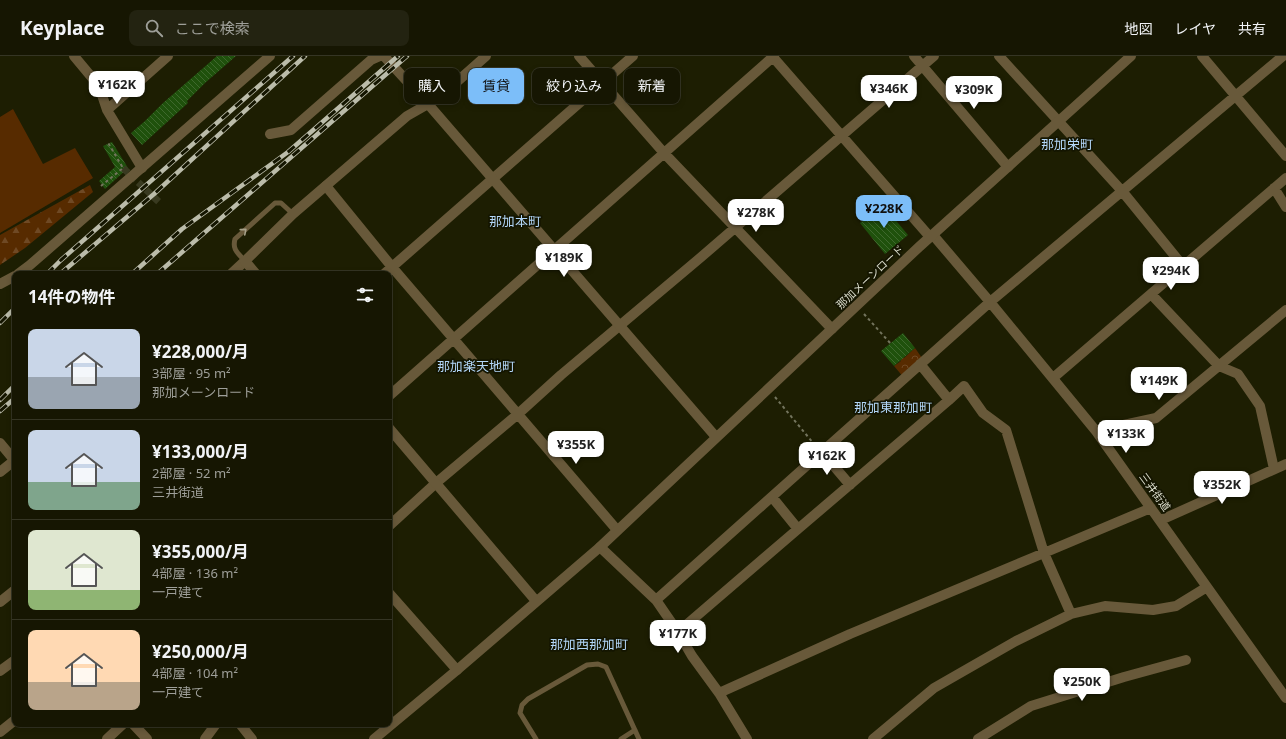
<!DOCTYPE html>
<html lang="ja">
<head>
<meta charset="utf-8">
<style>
  body { margin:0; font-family:"Noto Sans","Noto Sans JP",sans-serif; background:#232311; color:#f1f3f6; height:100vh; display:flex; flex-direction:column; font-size:15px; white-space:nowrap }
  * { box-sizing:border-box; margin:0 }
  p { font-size:13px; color:#9e9f99 }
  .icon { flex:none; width:22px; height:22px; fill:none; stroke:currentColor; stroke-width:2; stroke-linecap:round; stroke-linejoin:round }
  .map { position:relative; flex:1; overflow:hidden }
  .panel { position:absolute; left:12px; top:215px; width:380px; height:456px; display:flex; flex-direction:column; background:#161602; border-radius:8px; box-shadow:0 2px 6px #0003,0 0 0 1px #353524 }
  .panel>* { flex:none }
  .top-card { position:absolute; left:404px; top:12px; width:380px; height:36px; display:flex; gap:8px }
  .price { position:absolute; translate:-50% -34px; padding:0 9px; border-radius:8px; background:#fff; color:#222; font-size:13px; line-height:26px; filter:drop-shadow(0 1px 2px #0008) }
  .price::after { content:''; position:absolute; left:50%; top:24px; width:12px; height:9px; margin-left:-6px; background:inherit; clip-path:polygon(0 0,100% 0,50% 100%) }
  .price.active { background:#7cbef9; color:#111 }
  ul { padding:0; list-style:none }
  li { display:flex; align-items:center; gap:12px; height:100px; padding:0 16px }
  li+li { border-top:1px solid #353524 }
  li span { display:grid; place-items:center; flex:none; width:112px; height:80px; border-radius:8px; color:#555 }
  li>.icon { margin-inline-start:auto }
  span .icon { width:48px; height:48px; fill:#fffc; stroke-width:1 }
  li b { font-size:17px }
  h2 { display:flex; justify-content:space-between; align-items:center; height:48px; padding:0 16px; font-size:17px }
  .chip { padding:0 14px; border-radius:8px; background:#161602; box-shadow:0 2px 6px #0003,0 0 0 1px #353524; font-size:14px; line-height:36px }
  .chip.active { background:#7cbef9; color:#111 }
  header { display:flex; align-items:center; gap:24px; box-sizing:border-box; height:56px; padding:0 20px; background:#161602; border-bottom:1px solid #353524 }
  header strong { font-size:19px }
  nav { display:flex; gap:22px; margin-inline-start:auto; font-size:14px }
  .search { width:280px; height:36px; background:#232311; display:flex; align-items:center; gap:10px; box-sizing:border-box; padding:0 14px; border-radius:8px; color:#9e9f99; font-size:15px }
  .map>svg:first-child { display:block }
  .forest { fill:url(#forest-firs) }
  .park { fill:url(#park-crowns) }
  .garden { fill:#572b00 }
  .building { fill:url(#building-back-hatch) }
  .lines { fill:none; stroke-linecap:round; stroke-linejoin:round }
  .pedestrian-tunnel { stroke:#393a20; stroke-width:7; stroke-dasharray:7 3.5; stroke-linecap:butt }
  .path { stroke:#73745d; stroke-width:2; stroke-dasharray:3 3; stroke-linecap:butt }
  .service { stroke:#68593a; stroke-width:5 }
  .minor { stroke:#68593a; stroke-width:10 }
  .tertiary { stroke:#68593a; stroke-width:10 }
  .rail-casing { stroke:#bbbcaa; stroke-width:4.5 }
  .rail { stroke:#141500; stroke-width:3; stroke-dasharray:9; stroke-linecap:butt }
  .oneway { stroke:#a7a18a }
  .labels { text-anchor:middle; stroke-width:3.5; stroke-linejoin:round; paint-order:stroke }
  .street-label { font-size:11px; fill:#dadccb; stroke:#141500 }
  .quarter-label { font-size:13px; fill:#b2d6f7; stroke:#141500 }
</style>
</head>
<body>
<header>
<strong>Keyplace</strong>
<div class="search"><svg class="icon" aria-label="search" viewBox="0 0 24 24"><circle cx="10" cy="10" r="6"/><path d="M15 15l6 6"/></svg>ここで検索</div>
<nav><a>地図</a><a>レイヤ</a><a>共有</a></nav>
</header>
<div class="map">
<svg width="1286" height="683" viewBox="0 0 1286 683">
  <defs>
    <pattern id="forest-firs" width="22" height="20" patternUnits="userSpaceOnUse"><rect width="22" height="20" fill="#572b00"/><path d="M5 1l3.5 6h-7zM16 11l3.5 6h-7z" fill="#6f4924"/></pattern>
    <pattern id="park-crowns" width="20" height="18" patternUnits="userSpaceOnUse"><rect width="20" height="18" fill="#572b00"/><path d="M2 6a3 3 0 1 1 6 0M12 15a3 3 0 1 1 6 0" fill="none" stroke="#6f4924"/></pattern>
    <pattern id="building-back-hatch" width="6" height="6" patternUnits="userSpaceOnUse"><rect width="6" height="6" fill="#1f510c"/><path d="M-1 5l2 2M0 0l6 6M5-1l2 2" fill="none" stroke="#3f692e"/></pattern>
  </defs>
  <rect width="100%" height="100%" fill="#1d1e02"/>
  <!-- forest -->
  <path class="forest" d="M90,129L93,136L25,192L0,209V179Z"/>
  <!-- park -->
  <path class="park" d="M891,288L904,302L915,292L924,305L905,323L894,310L901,305L888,291Z"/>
  <!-- garden -->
  <path class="garden" d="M13,53L43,108L75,92L93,122L0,177V61Z"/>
  <!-- building -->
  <path class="building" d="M217,0H236L205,27L187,45L188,47L142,89L131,77L145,65L163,47Z
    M112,86L128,112L105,133L99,125L115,111L103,90Z
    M883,149L908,179L885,198L860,167Z
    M903,277L915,292L894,310L881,295Z"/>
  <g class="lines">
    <!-- pedestrian-tunnel -->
    <path class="pedestrian-tunnel" d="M123,112L159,146"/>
    <!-- path -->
    <path class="path" d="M101,130L123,112L107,85
      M864,258L891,288
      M775,341L814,388"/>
    <!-- service -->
    <path class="service" d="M245,205C238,197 232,194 235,183L275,147H281L293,158
      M536,683L520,657L522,649L528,643L587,609L598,608L606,611L639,683
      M621,683L635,674"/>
    <!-- minor -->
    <path class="minor" d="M74,0L99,30L107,54L142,112
      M384,0L428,48L451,31L486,0
      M579,0L664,97L832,273
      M772,0L930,181
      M914,0L1008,111
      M999,0L1122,135L1183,210
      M1202,0L1286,100
      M107,54L168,0
      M270,78L291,74L371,4L380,0
      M326,130L392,211L617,474
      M1274,132L1286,151
      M933,179L990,246L1096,375L1286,642
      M231,218L245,205
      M384,218L633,0
      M1151,238L1219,310L1238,318L1260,350L1274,413
      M920,308L949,344L964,330L983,357L1006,374L1044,497L1071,558
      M1053,322L1286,122
      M389,340L774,0
      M1096,375L1156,362L1286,254
      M822,396L850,429
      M0,416L15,404
      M772,441L798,473L949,344
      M1161,464L1286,408
      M389,470L436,427L518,358L561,319L700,202L934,0
      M600,491L656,544L678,576L692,600L719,637L747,683
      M389,537L457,614
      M656,544L990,246L1283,0
      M0,546L15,534
      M678,576L798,473
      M0,615L15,604
      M719,637L850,578L1044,497L1151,452
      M133,668L147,683
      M0,676L15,664
      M107,683L123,668
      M205,683L216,668
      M873,683L934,632L1016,585L1071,558L1105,550L1153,554L1176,550L1207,531
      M978,683L1031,650L1124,621L1186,604"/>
    <!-- tertiary -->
    <path class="tertiary" d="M18,218L30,209L270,0
      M256,218L245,205L293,158L407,60L428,48L716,381
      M0,228L15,220
      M389,372L536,545
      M0,387L15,405
      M240,668L252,683
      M374,683L457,614L600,491L919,191L1131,0"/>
    <defs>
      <path id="rail" d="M47,218L61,204L293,0
        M60,218L154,138L305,0
        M132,218L182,173L288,96L398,0
        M157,218L407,0
        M0,267L15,252
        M0,344L15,329
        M0,355L15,342"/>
    </defs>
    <!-- rail casing -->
    <use href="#rail" class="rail-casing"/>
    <!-- rail -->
    <use href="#rail" class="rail"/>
  </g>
  <!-- one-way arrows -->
  <defs><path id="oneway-chevron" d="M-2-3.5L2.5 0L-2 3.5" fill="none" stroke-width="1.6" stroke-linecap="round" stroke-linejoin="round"/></defs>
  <use class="oneway" href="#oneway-chevron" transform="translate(244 175) rotate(-41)"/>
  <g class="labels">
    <!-- street labels -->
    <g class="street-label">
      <text transform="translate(870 221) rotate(-43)" y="4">那加メーンロード</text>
      <text transform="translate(1155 436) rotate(54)" y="4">三井街道</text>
    </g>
    <!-- quarter labels -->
    <g class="quarter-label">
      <text x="1067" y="93">那加栄町</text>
      <text x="515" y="170">那加本町</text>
      <text x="476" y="315">那加楽天地町</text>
      <text x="893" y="356">那加東那加町</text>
      <text x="589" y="593">那加西那加町</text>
    </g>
  </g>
</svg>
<b class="price" style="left:117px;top:49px">¥162K</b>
<b class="price" style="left:889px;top:53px">¥346K</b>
<b class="price" style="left:974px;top:54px">¥309K</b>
<b class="price active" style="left:884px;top:173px">¥228K</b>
<b class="price" style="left:756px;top:177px">¥278K</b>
<b class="price" style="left:564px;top:222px">¥189K</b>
<b class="price" style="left:1171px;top:235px">¥294K</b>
<b class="price" style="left:1159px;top:345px">¥149K</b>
<b class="price" style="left:1126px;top:398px">¥133K</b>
<b class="price" style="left:576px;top:409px">¥355K</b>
<b class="price" style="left:827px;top:420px">¥162K</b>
<b class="price" style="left:1222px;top:449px">¥352K</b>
<b class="price" style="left:678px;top:598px">¥177K</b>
<b class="price" style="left:1082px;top:646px">¥250K</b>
<div class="top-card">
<a class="chip">購入</a>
<a class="chip active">賃貸</a>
<a class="chip">絞り込み</a>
<a class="chip">新着</a>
</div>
<section class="panel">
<h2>14件の物件<svg class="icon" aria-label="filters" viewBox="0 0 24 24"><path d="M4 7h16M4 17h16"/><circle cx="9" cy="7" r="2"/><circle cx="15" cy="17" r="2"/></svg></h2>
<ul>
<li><span style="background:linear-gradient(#c9d6e8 60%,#9aa5b1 0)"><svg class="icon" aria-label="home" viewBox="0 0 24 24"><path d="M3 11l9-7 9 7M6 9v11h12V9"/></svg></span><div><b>¥228,000/月</b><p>3部屋 · 95 m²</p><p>那加メーンロード</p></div></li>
<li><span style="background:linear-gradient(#c9d6e8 65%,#7fa58c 0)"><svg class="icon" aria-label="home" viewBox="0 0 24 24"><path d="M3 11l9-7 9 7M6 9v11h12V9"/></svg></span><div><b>¥133,000/月</b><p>2部屋 · 52 m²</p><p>三井街道</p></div></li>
<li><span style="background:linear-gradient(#dfe7d0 75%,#8fb573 0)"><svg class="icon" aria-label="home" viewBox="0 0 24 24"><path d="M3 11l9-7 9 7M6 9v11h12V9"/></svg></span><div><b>¥355,000/月</b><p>4部屋 · 136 m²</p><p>一戸建て</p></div></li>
<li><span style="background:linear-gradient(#ffd9b3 65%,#b9a48a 0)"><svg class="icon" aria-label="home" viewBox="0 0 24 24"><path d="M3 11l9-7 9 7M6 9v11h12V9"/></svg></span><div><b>¥250,000/月</b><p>4部屋 · 104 m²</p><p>一戸建て</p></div></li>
</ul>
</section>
</div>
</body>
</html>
